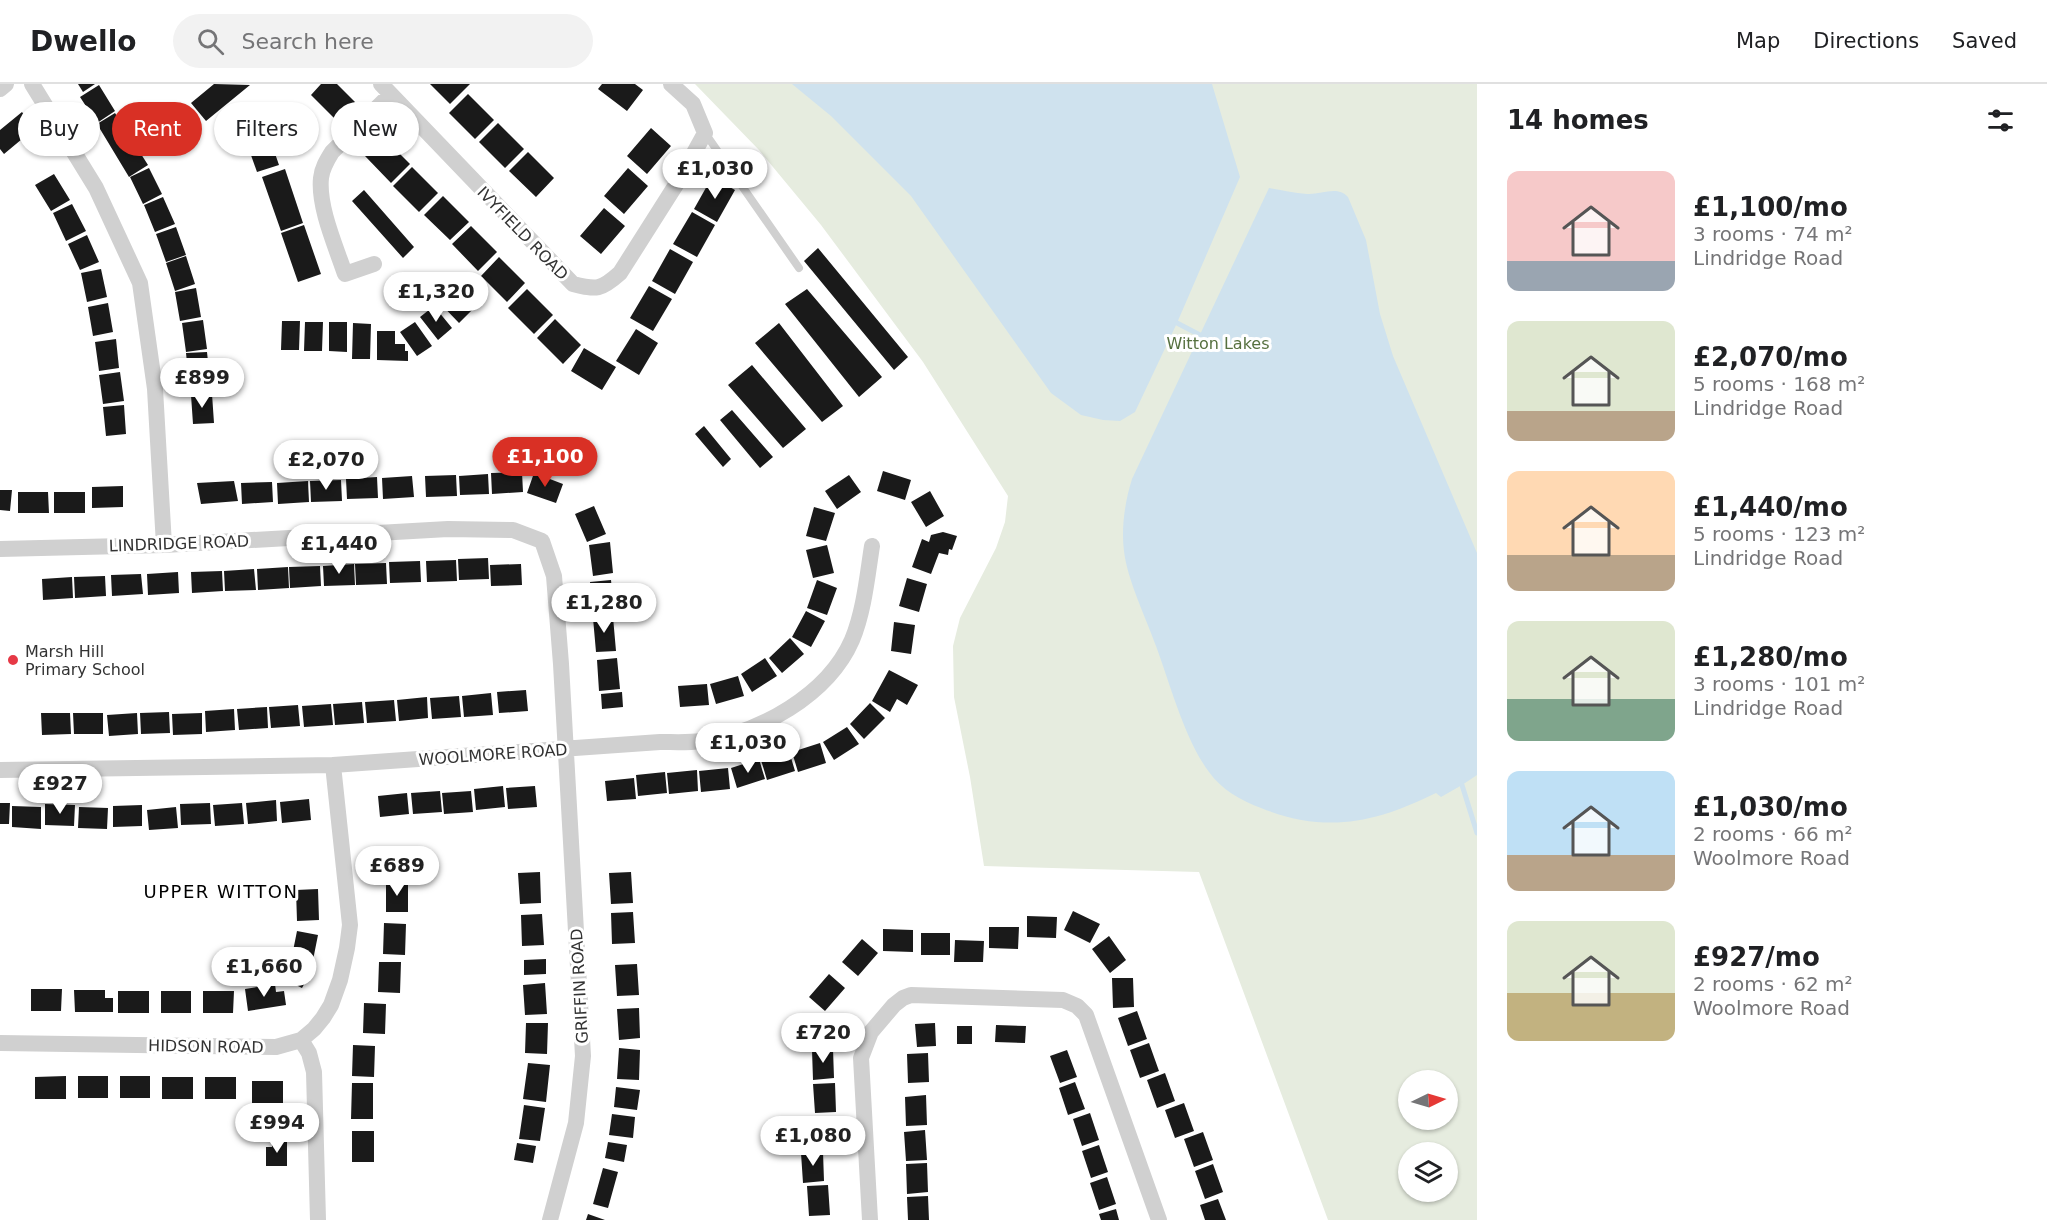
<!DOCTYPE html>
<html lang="en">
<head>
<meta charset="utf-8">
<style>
  body { margin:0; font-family:"DejaVu Sans",sans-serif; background:#f2f2f2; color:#202124; height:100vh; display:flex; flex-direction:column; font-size:22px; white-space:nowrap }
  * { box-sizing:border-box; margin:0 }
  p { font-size:20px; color:#757577 }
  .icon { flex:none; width:33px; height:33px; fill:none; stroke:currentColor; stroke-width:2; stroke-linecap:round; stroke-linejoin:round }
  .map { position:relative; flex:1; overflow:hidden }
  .panel { display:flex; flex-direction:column; background:#fff; width:570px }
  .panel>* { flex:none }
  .guide { position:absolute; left:18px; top:18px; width:570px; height:54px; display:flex; gap:12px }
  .needle { width:39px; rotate:85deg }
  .fabs { position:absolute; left:1398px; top:986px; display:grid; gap:12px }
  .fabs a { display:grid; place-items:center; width:60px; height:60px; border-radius:50%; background:#fff; box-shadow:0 2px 4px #0004; font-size:30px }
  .price { position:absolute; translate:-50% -51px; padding:0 14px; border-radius:21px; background:#fff; color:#222; font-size:20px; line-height:39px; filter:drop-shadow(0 2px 3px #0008) }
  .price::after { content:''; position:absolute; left:50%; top:36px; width:18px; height:14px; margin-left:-9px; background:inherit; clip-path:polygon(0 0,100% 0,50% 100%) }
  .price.active { background:#d93025; color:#fff }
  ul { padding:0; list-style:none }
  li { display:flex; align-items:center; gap:18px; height:150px; padding:0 30px }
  li span { display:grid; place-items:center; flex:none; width:168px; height:120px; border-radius:12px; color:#555 }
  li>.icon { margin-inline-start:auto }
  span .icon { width:72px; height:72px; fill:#fffc; stroke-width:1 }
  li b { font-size:26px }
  h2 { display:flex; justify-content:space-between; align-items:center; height:72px; padding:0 30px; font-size:26px }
  .pill { padding:0 21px; border-radius:27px; background:#fff; box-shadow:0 2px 4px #0004; font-size:21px; line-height:54px }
  .pill.active { background:#d93025; color:#fff }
  header { display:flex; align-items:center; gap:36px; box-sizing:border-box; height:84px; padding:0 30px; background:#fff; border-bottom:2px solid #e0e0e0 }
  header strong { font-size:28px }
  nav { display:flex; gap:33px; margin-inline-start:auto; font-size:21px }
  .search { width:420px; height:54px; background:#f2f2f2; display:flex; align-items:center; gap:15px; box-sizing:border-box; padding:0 21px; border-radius:33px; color:#757577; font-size:22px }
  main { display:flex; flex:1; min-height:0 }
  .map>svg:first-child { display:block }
  .green { fill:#e6ecdf; fill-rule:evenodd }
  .water { fill:#cfe2ee }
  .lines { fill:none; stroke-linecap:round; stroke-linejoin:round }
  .stream { stroke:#cfe2ee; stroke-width:5 }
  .building { fill:#1a1a1a }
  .lane { stroke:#d0d0d0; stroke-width:8 }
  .street { stroke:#d0d0d0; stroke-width:16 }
  .poi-dot { fill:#e63946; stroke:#fff; stroke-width:2 }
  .labels { text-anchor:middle; stroke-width:6; stroke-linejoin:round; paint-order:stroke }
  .street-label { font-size:16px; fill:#333; stroke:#fff }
  .park-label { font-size:16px; fill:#56703f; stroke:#fff }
  .poi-label { font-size:16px; fill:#333; stroke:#fff; text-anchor:start }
  .neighbourhood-label { font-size:18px; letter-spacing:1.5px; fill:#000; stroke:#fff }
</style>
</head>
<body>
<header>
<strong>Dwello</strong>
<div class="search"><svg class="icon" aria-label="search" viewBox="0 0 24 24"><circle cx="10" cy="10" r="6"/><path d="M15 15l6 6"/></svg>Search here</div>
<nav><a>Map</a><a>Directions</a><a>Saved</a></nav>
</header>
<main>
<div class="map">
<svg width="1477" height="1136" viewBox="0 0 1477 1136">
  <rect width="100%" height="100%" fill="#fff"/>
  <!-- green -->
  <path class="green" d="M695,0H1477V1136H1328L1199,788L984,782L970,693L954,613L953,562L960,534L996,464L1005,438L1008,412L923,278L821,141L759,66ZM1408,996H1448V1035H1408ZM1408,1068H1448V1107H1408Z"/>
  <!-- water -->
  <path class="water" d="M792,0H1212L1240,93L1177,239L1135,328L1120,337L1103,336L1081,331L1051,309L911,112L831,32Z
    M1269,104C1281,106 1294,109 1307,110C1321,111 1337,101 1348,113L1366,156L1380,230L1393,272L1477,469V691L1462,701L1441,713L1436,709C1375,739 1326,750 1261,724C1240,716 1222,706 1209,688C1185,656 1170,600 1156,562C1146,534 1127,495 1124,467C1121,444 1125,417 1132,395Z"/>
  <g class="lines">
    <!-- stream -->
    <path class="stream" d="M1177,239L1200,251
      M1462,701L1477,749"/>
  </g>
  <!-- building -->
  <path class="building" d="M78,0H95L83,8Z
    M214,0L250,1L206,37L191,19Z
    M321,0H337L355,18L337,37L311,11Z
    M430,0H470L450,20Z
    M602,0H635L643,6L627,27L598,5Z
    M99,1L115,27L97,39L80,13Z
    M468,10L494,36L475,55L449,29Z
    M22,28L39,51L27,62L22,55L4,70L0,65V46Z
    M115,29L148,81L129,93L97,40Z
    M498,39L524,65L505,84L479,58Z
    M651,44L671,62L647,90L627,72Z
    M269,52L279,81L257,88L247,60Z
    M384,54L410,80L391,99L365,72Z
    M528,68L554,94L536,113L509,87Z
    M412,83L438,109L419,128L393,102Z
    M149,84L162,110L143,120L130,93Z
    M628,84L648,102L624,130L604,112Z
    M285,85L303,139L281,147L262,93Z
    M54,90L70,116L51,127L35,101Z
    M712,93L735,106L717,138L694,125Z
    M364,106L414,163L403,174L352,117Z
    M443,112L469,138L450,156L424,131Z
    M163,113L175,140L155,148L144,121Z
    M72,120L86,147L66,157L53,129Z
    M604,124L625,142L601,170L580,152Z
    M692,128L715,141L697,173L673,160Z
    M304,141L321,190L298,198L281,149Z
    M471,142L497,168L478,187L452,160Z
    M176,143L186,171L166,178L156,150Z
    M87,151L99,178L80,186L68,160Z
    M818,164L908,273L894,286L804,177Z
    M670,165L693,178L675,210L652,197Z
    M186,172L195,200L175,207L166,179Z
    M499,173L525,199L507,218L481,192Z
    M101,185L107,213L87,218L81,189Z
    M448,201L472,226L459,239L434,213Z
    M649,202L672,215L653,247L630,234Z
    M196,204L201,233L180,237L175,208Z
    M527,205L553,231L534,250L508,224Z
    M807,205L882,293L859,313L785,220Z
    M108,219L113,248L93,252L88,223Z
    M434,222L452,244L438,256L420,233Z
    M555,235L581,261L563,280L537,254Z
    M203,236L207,265L186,268L182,239Z
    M282,237H300L299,266H281Z
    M305,238H323L322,267H304Z
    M329,238H347V268L329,267Z
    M415,238L432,262L417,272L400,248Z
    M353,239L371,240L370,275H352Z
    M779,239L843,322L822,338L755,259Z
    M636,245L658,259L639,291L616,277Z
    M377,247H395V260H405V267H408V277L377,276Z
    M116,255L119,284L99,287L95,258Z
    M584,264L616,283L602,306L571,287Z
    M207,268L210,297L189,299L186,269Z
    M752,281L806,345L783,364L728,301Z
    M120,288L124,317L103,320L99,291Z
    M212,310L214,339L193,340L191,311Z
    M124,321L126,350L106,352L103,323Z
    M732,326L773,373L760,384L720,336Z
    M704,342L731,375L723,383L695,350Z
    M883,387L911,396L905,416L877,407Z
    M522,388L523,408L492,410L491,389Z
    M534,389L563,400L556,419L527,409Z
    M488,390L489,410L460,411L459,392Z
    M456,391L457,412L426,413L425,392Z
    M849,391L861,408L837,425L825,407Z
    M412,392L414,413L383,415L382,394Z
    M377,393L378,414L347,415L346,395Z
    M341,396L342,417L311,418L310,397Z
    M234,397L238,417L201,420L197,399Z
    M308,397L309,418L278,420L277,399Z
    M272,398L273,418L242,420L241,399Z
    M123,402V423L92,424V403Z
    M0,406H12L10,427L0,426Z
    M930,407L944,432L926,443L911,418Z
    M18,408H48L49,429H18Z
    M54,408H85V429H54Z
    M594,422L606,450L587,458L575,430Z
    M814,423L835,429L826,457L806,452Z
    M943,448L957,452L952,466L949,465L948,471L939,469L931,490L912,483L922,455L929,458L931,451Z
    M610,458L613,489L593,492L589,461Z
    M827,461L834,489L813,494L806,466Z
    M488,474L489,495L459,496L458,475Z
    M456,476L457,497L427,498L426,477Z
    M420,477L421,498L390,499L389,478Z
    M386,479L387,500L356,501L355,480Z
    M354,480L355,501L324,502L323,482Z
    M521,480L522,501L491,502L490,481Z
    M320,482L321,502L290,504L289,483Z
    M288,483L289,504L258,506L257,485Z
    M254,485L256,506L225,507L224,487Z
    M222,487L223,507L192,509L191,488Z
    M178,488L179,509L148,511L147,490Z
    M141,490L143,510L112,512L111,491Z
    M105,492L106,512L75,514L74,493Z
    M72,493L73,514L43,516L42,495Z
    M907,494L927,500L919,528L899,522Z
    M611,496L614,527L593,529L590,498Z
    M817,496L837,504L827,531L807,524Z
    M806,527L825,537L811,563L792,553Z
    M613,533L616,567L596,568L593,534Z
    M894,538L915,541L911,570L891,567Z
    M790,554L804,570L782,589L769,574Z
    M617,574L620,605L599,607L597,576Z
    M765,574L777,592L752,608L741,590Z
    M889,586L918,601L907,621L897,615L890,628L872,617Z
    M738,592L744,612L716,620L710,600Z
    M707,600L709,621L680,623L678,602Z
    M526,606L528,627L499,629L497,608Z
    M622,608L623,623L602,625L601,610Z
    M491,609L493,631L464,633L462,612Z
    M459,612L461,633L432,635L430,614Z
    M427,613L428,634L399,637L397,616Z
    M394,616L396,637L367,639L365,618Z
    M362,618L364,639L335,641L333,620Z
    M870,619L885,634L864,655L850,640Z
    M331,620L333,641L304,643L302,622Z
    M298,621L300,642L271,644L269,623Z
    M267,623L268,644L239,646L237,625Z
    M234,625L235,646L206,648L205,627Z
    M169,628L170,649L141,650L140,629Z
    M41,629H70L71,650L42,651Z
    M73,629H103V650H74Z
    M137,629L138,650L109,652L107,631Z
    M202,629V650L173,651L172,630Z
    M847,643L859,660L834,676L823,658Z
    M820,659L826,679L798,688L792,668Z
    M789,667L795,687L767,696L761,676Z
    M759,675L765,695L737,704L731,684Z
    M728,684L730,705L701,708L699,687Z
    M697,686L698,707L669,710L667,689Z
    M665,688L667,709L638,712L636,691Z
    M634,694L636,715L607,717L605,697Z
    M503,702L505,723L476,726L474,705Z
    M535,702L537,723L508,725L506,704Z
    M440,707L442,728L413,730L411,709Z
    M471,707L473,728L444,730L442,709Z
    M407,709L409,730L380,733L378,712Z
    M309,715L311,736L282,739L280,718Z
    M276,716L277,737L248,740L246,719Z
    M0,719H10L9,740H0Z
    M210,719L211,740L181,741L180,720Z
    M242,719L244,740L215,742L213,721Z
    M45,720L75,721L74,742L45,741Z
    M142,721V742L113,743V722Z
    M12,722L41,723V745L12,743Z
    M79,723L108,724L107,745L78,744Z
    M176,723L178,744L149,746L147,726Z
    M540,788L541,819L520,820L518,789Z
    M631,788L633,819L611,820L609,789Z
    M386,797H408V828H386Z
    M318,805L319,836L297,837L296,806Z
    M1073,827L1100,840L1090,859L1064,846Z
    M633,828L635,859L612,860L611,829Z
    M542,830L544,861L522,862L521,831Z
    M1027,832L1057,833L1056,854L1027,853Z
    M384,839L406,840L405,871L383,870Z
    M989,843H1019L1018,865L989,864Z
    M883,845L913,846V868L883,867Z
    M297,847L318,851L312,881L291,877Z
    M921,849H950V871H921Z
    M1109,852L1126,876L1110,889L1092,865Z
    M862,855L878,869L858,892L842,878Z
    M955,856L984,857L983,878H954Z
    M546,875V890L524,891V876Z
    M379,878H401L400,909L378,908Z
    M637,880L639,911L617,912L615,881Z
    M289,881L309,891L302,904L282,894Z
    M829,890L845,904L825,927L809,913Z
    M1112,894H1133L1134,923L1113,924Z
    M545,899L547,930L525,931L523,901Z
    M275,900L276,908L284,907L286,921L248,927L245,905Z
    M31,905H62L61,927H31Z
    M74,906H105V914H113V928H75Z
    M118,907H149V929H118Z
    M161,907H191V929H161Z
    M203,907H234L233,929H203Z
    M364,919L386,920L385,950L363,949Z
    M639,924L640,954L619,956L617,925Z
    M1137,927L1147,955L1128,962L1118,934Z
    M825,932L827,962L806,963L804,933Z
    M526,939H548L547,970L525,969Z
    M935,939L936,962L917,963L915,940Z
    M996,941L1026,942L1025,959L995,958Z
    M957,942H972V960H957Z
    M1149,959L1159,987L1140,994L1130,966Z
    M353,961L375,962L374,993L352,992Z
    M619,964L640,966L639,996L617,995Z
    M833,965L834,994L813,996L812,966Z
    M1067,966L1077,993L1060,999L1050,972Z
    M928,969L929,998L908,999L907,970Z
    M528,979L550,981L546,1018L523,1015Z
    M1165,989L1175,1017L1157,1024L1147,996Z
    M66,992V1015H35V993Z
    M78,992H108V1014H78Z
    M120,992H150V1014H120Z
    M162,993H193V1015H162Z
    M205,993H236V1015H205Z
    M252,997H283V1019H252Z
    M1075,998L1085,1025L1068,1031L1059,1004Z
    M352,999H373V1035H351Z
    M835,999L836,1028L815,1029L813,1000Z
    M616,1003L640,1006L637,1026L614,1023Z
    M926,1011L927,1041L906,1042L905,1013Z
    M1184,1019L1194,1047L1175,1054L1165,1026Z
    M524,1021L545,1024L540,1057L519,1055Z
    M1090,1029L1099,1056L1082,1062L1073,1035Z
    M612,1030L635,1033L633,1054L609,1051Z
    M829,1033L831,1063L809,1064L808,1034Z
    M925,1046L927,1076L906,1077L904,1048Z
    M352,1047H374V1078H352Z
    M1203,1048L1213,1076L1194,1083L1184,1055Z
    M272,1056L287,1057V1082H266V1063H272Z
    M608,1058L627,1061L624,1078L605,1074Z
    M517,1059L536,1062L533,1079L514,1076Z
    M1099,1061L1108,1088L1091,1094L1082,1067Z
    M823,1068L824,1097L803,1099L801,1069Z
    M927,1079L928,1108L907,1110L906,1080Z
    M1213,1080L1223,1108L1205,1115L1195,1087Z
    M603,1084L618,1088L608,1124L593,1120Z
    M1107,1093L1116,1120L1099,1126L1090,1099Z
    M828,1101L830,1131L809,1132L807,1102Z
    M928,1112L929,1136H908L907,1113Z
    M1218,1115L1226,1136H1205L1200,1121Z
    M1116,1125L1119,1136H1101L1099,1130Z
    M588,1130L605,1136H586Z"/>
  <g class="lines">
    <!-- lane -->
    <path class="lane" d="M705,49L799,184"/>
    <!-- street -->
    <path class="street" d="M32,0L96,104L140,199L155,305L164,461
      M381,0L573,200C597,206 601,206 620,189L679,96L705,49L693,20L671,0
      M0,5L6,0
      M374,180L345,190C336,163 318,123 321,94C322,84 327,76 332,68L390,11
      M0,465L164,461L448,445L513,446L542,457L554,492L561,580L583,972L576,1039L550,1136
      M0,686L333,681L660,658C673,658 688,659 701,657C759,650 828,611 852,556C864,527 867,494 872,462
      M301,956L309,969L314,988L318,1136
      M0,959L276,963L301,956L314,945L323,934L331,921L340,896L347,864L350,841L333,681
      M870,1136L861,974L871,948L894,921L903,914L911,911L1063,916L1077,922L1086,931L1159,1136"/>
  </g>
  <!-- markers -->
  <circle class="poi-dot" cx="13" cy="576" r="6"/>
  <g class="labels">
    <!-- street labels -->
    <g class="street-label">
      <text transform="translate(523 149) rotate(46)" y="6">IVYFIELD ROAD</text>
      <text transform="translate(179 459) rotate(-2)" y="6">LINDRIDGE ROAD</text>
      <text transform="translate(493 670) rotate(-4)" y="6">WOOLMORE ROAD</text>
      <text transform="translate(579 902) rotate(-93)" y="6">GRIFFIN ROAD</text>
      <text transform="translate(206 962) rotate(1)" y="6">HIDSON ROAD</text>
    </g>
    <!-- park labels -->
    <g class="park-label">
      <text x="1218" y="265">Witton Lakes</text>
    </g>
    <!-- poi labels -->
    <g class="poi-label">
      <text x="25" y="573">Marsh Hill<tspan x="25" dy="18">Primary School</tspan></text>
    </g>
    <!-- neighbourhood labels -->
    <g class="neighbourhood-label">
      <text x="221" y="814">UPPER WITTON</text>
    </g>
  </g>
</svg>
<div class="fabs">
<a><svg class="needle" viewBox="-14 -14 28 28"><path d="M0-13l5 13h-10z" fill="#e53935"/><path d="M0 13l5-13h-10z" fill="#757577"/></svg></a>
<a><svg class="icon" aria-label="layers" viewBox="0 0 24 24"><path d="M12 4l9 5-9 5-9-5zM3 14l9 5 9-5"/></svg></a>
</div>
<b class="price" style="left:715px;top:116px">£1,030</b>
<b class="price" style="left:436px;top:239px">£1,320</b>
<b class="price" style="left:202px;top:325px">£899</b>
<b class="price active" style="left:545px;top:404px">£1,100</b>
<b class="price" style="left:326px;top:407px">£2,070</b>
<b class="price" style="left:339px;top:491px">£1,440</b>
<b class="price" style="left:604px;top:550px">£1,280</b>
<b class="price" style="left:748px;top:690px">£1,030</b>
<b class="price" style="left:60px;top:731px">£927</b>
<b class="price" style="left:397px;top:813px">£689</b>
<b class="price" style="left:264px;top:914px">£1,660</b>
<b class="price" style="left:823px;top:980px">£720</b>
<b class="price" style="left:277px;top:1070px">£994</b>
<b class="price" style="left:813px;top:1083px">£1,080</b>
<div class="guide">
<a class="pill">Buy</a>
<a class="pill active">Rent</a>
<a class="pill">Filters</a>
<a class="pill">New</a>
</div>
</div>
<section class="panel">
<h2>14 homes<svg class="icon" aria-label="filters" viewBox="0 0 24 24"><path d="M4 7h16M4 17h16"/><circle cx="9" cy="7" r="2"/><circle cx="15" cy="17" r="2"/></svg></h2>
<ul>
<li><span style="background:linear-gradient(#f6c9c9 75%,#9aa5b1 0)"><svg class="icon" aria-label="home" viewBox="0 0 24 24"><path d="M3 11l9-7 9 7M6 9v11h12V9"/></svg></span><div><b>£1,100/mo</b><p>3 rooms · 74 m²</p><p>Lindridge Road</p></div></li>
<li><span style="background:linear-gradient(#dfe7d0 75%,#b9a48a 0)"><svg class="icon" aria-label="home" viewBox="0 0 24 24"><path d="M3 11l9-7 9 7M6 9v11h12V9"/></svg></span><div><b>£2,070/mo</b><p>5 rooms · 168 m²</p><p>Lindridge Road</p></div></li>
<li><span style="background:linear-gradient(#ffd9b3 70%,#b9a48a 0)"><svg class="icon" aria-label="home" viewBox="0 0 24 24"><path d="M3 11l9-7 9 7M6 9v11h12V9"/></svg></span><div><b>£1,440/mo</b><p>5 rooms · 123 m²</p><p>Lindridge Road</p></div></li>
<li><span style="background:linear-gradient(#dfe7d0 65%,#7fa58c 0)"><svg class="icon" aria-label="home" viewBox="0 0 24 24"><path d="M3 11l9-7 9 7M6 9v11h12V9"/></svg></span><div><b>£1,280/mo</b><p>3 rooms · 101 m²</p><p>Lindridge Road</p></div></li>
<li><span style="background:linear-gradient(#bfe0f5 70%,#b9a48a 0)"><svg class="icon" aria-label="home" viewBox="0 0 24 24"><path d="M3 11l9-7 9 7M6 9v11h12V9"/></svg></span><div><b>£1,030/mo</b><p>2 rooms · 66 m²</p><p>Woolmore Road</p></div></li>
<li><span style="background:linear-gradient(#dfe7d0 60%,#c2b280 0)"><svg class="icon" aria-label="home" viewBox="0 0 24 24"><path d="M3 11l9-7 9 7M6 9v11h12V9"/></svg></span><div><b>£927/mo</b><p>2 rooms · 62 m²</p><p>Woolmore Road</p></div></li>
</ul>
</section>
</main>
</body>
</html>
